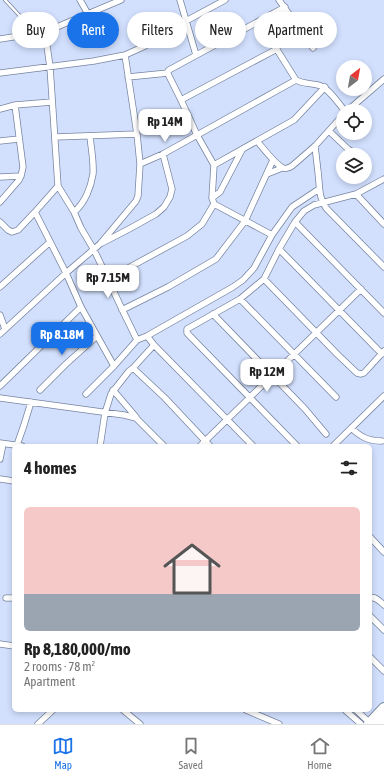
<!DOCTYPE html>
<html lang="en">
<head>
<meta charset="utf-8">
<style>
  body { margin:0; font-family:"Asap Condensed",sans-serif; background:#f2f2f2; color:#222; height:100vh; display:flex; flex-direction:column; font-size:15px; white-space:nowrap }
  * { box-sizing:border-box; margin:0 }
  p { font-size:13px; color:#767676 }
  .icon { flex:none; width:22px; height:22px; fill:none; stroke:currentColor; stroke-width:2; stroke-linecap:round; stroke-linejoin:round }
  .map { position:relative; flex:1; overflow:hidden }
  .panel { position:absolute; left:12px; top:444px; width:360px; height:268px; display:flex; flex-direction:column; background:#fff; border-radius:6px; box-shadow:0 2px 6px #0003 }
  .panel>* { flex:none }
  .guide { position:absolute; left:12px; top:12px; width:360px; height:36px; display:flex; gap:8px }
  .needle { width:26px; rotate:31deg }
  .tools { position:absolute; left:336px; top:60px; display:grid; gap:8px }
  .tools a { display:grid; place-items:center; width:36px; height:36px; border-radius:50%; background:#fff; box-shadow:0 2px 6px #0003; font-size:20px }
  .price { position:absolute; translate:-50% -34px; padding:0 9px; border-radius:8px; background:#fff; color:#222; font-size:13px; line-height:26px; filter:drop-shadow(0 1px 2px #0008) }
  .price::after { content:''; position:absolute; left:50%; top:24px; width:12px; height:9px; margin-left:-6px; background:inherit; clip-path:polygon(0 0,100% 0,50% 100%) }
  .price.current { background:#1a73e8; color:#fff }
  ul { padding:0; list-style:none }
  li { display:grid; align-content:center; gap:8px; height:212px; padding:0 12px }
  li+li { border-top:1px solid #e0e0e0 }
  li span { display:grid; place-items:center; height:124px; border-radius:6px; color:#555 }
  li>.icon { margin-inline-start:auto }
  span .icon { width:72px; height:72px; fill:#fffc; stroke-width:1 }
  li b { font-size:17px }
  h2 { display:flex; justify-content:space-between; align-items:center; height:48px; padding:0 12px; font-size:17px }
  .tag { padding:0 14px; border-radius:18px; background:#fff; box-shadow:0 2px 6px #0003; font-size:14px; line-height:36px }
  .tag.current { background:#1a73e8; color:#fff }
  .tabs { display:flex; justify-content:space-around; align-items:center; height:56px; border-top:1px solid #e0e0e0; background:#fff; font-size:11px; color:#767676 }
  .tabs a { display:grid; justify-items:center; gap:2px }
  .tabs .current { color:#1a73e8 }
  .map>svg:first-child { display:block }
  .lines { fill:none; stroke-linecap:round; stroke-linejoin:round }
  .lane-casing { stroke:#77849f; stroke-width:4 }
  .street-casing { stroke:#77849f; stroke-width:7 }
  .highway-casing { stroke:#77849f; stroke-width:12 }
  .lane { stroke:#fff; stroke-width:2.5 }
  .street { stroke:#fff; stroke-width:5.5 }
  .highway { stroke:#fff; stroke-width:10 }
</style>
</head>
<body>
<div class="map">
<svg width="384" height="724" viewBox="0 0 384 724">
  <rect width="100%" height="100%" fill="#d2e0fe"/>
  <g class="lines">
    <defs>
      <path id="lane" d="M5,0L19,15L38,32"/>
      <path id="street" d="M80,0L88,14
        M180,0L196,55
        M279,0L313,48
        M285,7L169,70L168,71V74L181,100L197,135L214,165L212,198L214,204L272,235L292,207L319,189
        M259,21L296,80C303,84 310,83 318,85C328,87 338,103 345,111
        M45,32L50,67L58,186L74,212L81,228L94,250L108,279L120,305L137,340
        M0,39L45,32L121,0
        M0,73L94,61L125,55L145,46L186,21L225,0
        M128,77L168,73
        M181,100L277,49
        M0,109L15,105L52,102
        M347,111L384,79
        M329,131L348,149L357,155
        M55,137L137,134
        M0,141L19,139
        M257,141C263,148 275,164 283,168C286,169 289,168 292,166L315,146L343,115
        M315,146C316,155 317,163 318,172C320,185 318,197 326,208L384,267
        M140,164L163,154L296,80
        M214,165L294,120L325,87
        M267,174L282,168
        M0,177L21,176
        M356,194L384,224
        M212,198L220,192L242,150
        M0,202L19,180L21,176L23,167L15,105
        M35,212L66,273L81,307L114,366
        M74,212C85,203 91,187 93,174C94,162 91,148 90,136
        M0,222L8,230L12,232L18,230L35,212L58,186
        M295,222L384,313
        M102,243L129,229L156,214L164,207L170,197L172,189L163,154
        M279,249L382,354
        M108,279L187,236L202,224L214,204
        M264,279L338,355L357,373L361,374L364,373L384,351
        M0,287L50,242
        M240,299L336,397
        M122,310L168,287L216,259L245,221L273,160
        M213,314L305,409L326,434
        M0,315L5,329
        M0,334L66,273L100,244L136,201L138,196L140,164L137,134L125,55
        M147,336L154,345L253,446
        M133,368L165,398L210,446
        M0,386L81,307
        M40,390L66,364L97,336
        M113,390L136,417
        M86,394L114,366L137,340L147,336L233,287L243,280L254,268L272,235
        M0,398L124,415L136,418L164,446
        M351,428C361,437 368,441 382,441
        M0,443L22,446
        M17,445L24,425L31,402
        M100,446L105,413L111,394L129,371L133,368L154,345
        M200,446L361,289
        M297,446L187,333V329L240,299L264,279L279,249L295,222L304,211L314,205L356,194L384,179
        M333,446L384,396
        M0,459L3,444
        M0,479L14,481
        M370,537L384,552
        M6,598H14
        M370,598C376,596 380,602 384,605
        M370,616L384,630
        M0,644L14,646
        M370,657L384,671
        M123,710L140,724
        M246,710L279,724
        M345,710L361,724
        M356,710L370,723
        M38,724L53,710"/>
      <path id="highway" d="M369,724L384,708
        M379,724L384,719"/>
    </defs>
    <!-- lane casing -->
    <use href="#lane" class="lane-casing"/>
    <!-- street casing -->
    <use href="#street" class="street-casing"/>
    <!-- highway casing -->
    <use href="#highway" class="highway-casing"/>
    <!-- lane -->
    <use href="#lane" class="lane"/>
    <!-- street -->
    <use href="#street" class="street"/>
    <!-- highway -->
    <use href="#highway" class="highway"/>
  </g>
</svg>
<div class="tools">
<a><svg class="needle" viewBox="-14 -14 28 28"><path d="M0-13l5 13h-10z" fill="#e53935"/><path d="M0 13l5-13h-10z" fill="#767676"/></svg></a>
<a><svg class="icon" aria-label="locate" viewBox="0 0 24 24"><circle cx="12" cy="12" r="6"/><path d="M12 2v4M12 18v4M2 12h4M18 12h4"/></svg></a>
<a><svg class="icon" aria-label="layers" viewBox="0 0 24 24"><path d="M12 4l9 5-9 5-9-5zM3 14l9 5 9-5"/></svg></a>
</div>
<b class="price" style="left:165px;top:143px">Rp 14M</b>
<b class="price" style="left:108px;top:299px">Rp 7.15M</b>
<b class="price current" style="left:62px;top:356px">Rp 8.18M</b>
<b class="price" style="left:267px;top:393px">Rp 12M</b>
<div class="guide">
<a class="tag">Buy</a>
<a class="tag current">Rent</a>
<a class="tag">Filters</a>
<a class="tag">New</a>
<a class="tag">Apartment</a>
</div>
<section class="panel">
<h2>4 homes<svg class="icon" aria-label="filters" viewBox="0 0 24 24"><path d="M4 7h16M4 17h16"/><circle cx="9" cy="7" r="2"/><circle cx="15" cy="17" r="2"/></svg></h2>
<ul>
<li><span style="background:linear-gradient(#f6c9c9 70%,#9aa5b1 0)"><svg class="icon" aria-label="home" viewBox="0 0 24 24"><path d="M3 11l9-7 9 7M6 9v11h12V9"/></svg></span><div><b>Rp 8,180,000/mo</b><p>2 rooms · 78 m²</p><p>Apartment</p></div></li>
</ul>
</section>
</div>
<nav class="tabs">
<a class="current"><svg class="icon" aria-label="map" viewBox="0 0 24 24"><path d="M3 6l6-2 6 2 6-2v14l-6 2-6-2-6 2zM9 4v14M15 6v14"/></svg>Map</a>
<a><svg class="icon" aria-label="saved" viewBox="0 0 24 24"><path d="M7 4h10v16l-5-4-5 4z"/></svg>Saved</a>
<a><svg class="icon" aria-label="home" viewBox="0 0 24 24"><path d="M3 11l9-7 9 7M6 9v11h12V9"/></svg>Home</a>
</nav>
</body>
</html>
